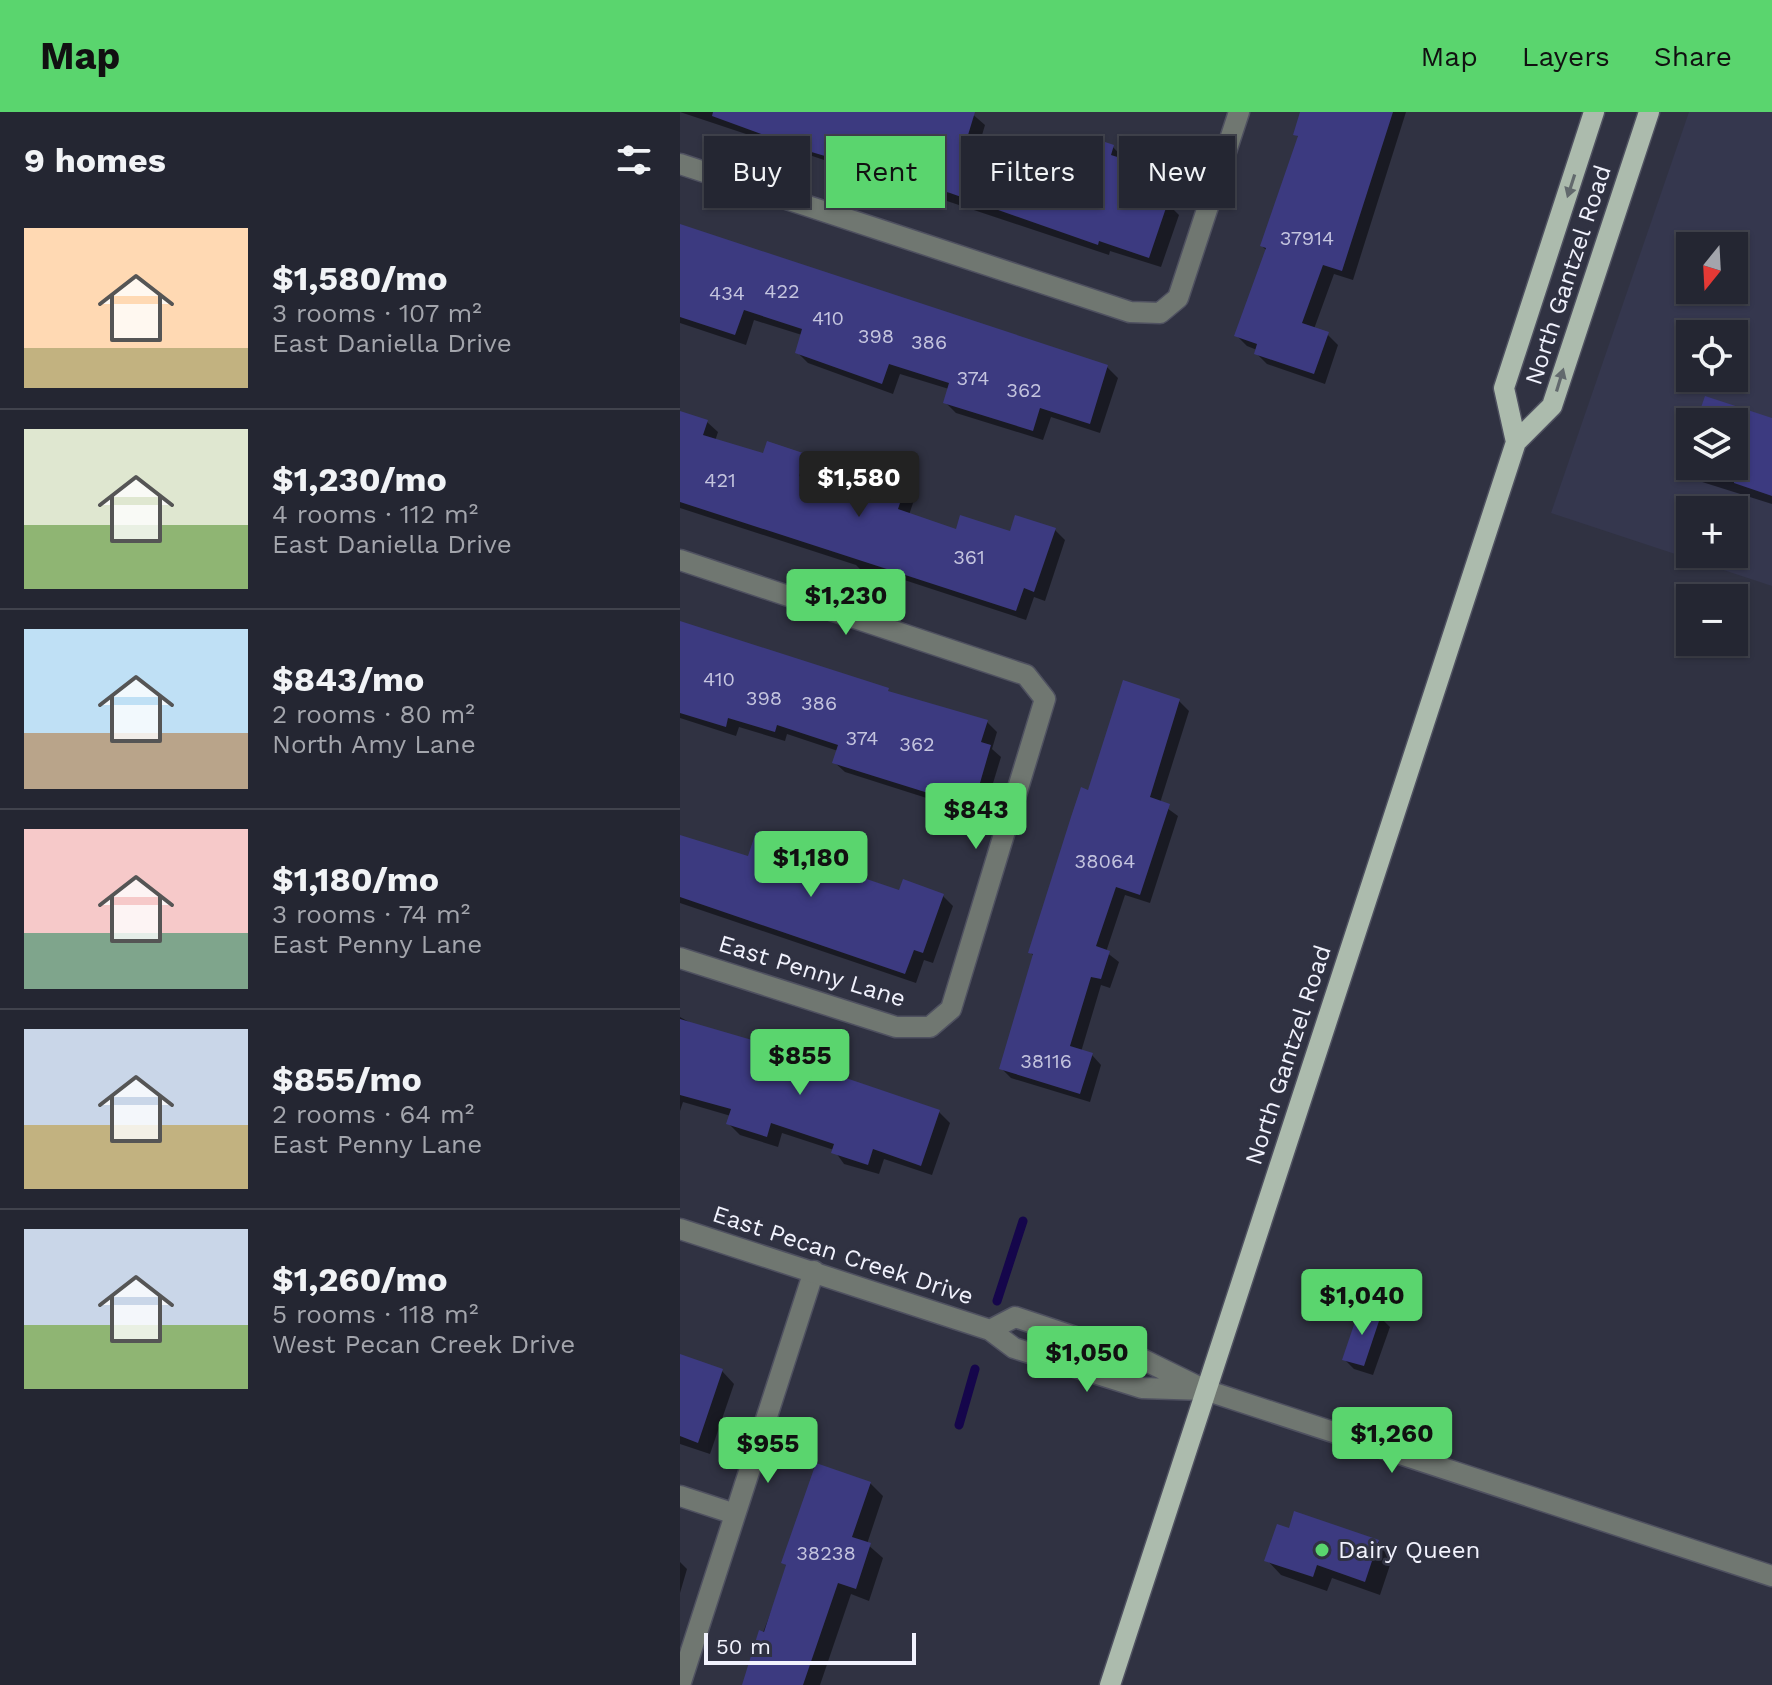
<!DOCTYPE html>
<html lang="en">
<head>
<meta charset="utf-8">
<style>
  body { margin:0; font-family:"Work Sans",sans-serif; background:#30323e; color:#f1f3f6; height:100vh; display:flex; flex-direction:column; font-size:30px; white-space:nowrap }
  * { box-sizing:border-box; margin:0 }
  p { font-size:26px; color:#a3a5ac }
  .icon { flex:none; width:44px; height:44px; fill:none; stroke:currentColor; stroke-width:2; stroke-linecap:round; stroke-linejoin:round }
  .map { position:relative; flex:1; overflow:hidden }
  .sheet { display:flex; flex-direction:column; background:#242632; width:680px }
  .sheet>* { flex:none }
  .banner { position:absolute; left:24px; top:24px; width:760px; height:72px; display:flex; gap:16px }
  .needle { width:52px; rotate:198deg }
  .tools { position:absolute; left:996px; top:120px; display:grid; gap:16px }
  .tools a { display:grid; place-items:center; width:72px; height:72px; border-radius:0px; background:#242632; box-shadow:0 2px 6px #0004,0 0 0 2px #41434d; font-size:40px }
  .scale { position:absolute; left:24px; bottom:20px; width:212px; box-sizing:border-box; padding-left:8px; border:4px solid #f1f2fd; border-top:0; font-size:22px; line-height:28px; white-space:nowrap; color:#f1f2fd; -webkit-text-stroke:6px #303242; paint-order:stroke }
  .price { position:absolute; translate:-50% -68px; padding:0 18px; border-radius:8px; background:#5ad56e; color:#111; font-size:26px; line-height:52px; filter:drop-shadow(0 2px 4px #0008) }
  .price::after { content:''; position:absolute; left:50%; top:48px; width:24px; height:18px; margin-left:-12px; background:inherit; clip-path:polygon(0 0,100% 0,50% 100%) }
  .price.active { background:#222; color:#fff }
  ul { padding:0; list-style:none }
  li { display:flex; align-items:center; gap:24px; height:200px; padding:0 24px }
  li+li { border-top:2px solid #41434d }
  li span { display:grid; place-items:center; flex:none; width:224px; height:160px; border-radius:0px; color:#555 }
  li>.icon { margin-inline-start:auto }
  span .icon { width:96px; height:96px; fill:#fffc; stroke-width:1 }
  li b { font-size:34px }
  h2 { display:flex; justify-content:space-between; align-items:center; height:96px; padding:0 24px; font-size:34px }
  .tag { padding:0 28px; border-radius:0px; background:#242632; box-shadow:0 2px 6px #0004,0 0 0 2px #41434d; font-size:28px; line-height:72px }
  .tag.active { background:#5ad56e; color:#111 }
  header { display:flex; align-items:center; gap:48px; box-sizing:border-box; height:112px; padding:0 40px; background:#5ad56e; color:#111 }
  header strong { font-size:38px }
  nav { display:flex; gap:44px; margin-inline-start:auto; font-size:28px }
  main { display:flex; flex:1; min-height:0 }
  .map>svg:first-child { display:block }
  .built { fill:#35374e; fill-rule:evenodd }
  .shadow { fill:#0007 }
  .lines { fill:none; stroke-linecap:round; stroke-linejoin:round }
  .stream { stroke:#15064b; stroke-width:9 }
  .building { fill:#3c3a80 }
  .minor-casing { stroke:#4f5160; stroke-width:23 }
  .tertiary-casing { stroke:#4f5160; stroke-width:23 }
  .primary-casing { stroke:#4f5160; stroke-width:23 }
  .minor { stroke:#707771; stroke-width:20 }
  .tertiary { stroke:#707771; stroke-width:20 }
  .primary { stroke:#acbbad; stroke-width:20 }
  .oneway { fill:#62696d }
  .poi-dot { fill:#5ad56e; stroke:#303242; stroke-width:3 }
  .labels { text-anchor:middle; stroke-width:6; stroke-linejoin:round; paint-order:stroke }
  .number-label { font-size:20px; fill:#c4c4de }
  .street-label { font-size:24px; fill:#f1f2fd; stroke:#303242 }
  .poi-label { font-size:24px; fill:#f1f2fd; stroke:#303242; text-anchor:start }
</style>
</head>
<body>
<header>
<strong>Map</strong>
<nav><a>Map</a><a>Layers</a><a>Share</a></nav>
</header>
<main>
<section class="sheet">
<h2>9 homes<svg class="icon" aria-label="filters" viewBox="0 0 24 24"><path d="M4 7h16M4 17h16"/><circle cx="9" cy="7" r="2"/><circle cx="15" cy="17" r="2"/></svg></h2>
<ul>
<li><span style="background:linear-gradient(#ffd9b3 75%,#c2b280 0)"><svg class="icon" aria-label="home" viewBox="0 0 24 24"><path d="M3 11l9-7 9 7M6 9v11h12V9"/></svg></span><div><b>$1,580/mo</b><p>3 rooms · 107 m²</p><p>East Daniella Drive</p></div></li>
<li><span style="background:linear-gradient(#dfe7d0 60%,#8fb573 0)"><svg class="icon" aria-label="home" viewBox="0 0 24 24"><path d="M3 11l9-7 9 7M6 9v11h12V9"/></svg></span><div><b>$1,230/mo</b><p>4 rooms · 112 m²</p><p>East Daniella Drive</p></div></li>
<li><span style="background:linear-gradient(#bfe0f5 65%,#b9a48a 0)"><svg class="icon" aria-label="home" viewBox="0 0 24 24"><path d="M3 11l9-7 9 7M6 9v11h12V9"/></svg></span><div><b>$843/mo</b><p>2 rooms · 80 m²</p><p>North Amy Lane</p></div></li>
<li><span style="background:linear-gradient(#f6c9c9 65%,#7fa58c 0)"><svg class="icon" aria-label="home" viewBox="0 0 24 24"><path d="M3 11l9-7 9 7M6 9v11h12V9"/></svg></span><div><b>$1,180/mo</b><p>3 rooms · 74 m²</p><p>East Penny Lane</p></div></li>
<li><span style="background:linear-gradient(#c9d6e8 60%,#c2b280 0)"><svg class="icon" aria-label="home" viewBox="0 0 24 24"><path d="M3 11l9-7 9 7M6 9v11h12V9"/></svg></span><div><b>$855/mo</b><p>2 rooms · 64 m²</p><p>East Penny Lane</p></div></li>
<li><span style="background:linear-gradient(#c9d6e8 60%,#8fb573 0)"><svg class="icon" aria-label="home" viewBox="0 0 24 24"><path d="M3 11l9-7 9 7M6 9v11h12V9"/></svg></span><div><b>$1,260/mo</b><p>5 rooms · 118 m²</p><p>West Pecan Creek Drive</p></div></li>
</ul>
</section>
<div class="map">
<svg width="1092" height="1573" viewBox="0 0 1092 1573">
  <rect width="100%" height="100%" fill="#303242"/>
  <!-- built -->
  <path class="built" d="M1009,0H1092V474L871,401ZM1010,134H1054V178H1010ZM1010,222H1054V266H1010ZM1010,310H1054V354H1010ZM1010,398H1054V442H1010Z"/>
  <!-- shadow -->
  <path class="shadow" d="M0,0H290L305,13L300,30L349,47L404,48L433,35L457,61L451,79L487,91L499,103L481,155L430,139L429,143Z
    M622,0H726L673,168L654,162L634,217L647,222L658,233L645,272L587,252L576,241L577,238L567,234L556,223L587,139L582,134L619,26L616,22Z
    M0,114L427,255L438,266L420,321L371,305L363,328L276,301L265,290L269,277L220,262L213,282L128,251L117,240L122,223L74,208L66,233L0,211Z
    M0,301L27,310L38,320L35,329L84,344L125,343L135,354L130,370L178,387L225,375L235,385L229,403L277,419L331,422L375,418L385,428L365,489L354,485L346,508L209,463L208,466L181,458L176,453L0,396Z
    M1092,308V392L1019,369L1004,354L1010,336V354H1054V310H1019Z
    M0,510L212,582L307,610L317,620L312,637L321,645L303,704L165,660L154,650L158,639L107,622L105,629L59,615L56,624L0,606Z
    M445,570L499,589L509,599L480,691L498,704L470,791L445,783L426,840L439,850L430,876L421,873L401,940L412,943L421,953L410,990L331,966L321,956L355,845L350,840L409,680Z
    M0,724L70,746L163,749L173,759L172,764L220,781L263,784L273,794L253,851L244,848L236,871L0,791Z
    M0,905L18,915L161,960L171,970L259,1000L270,1011L252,1063L204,1047L199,1062L164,1052L154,1038L102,1021L98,1035L60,1023L49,1012L51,1004L3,990L0,999Z
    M700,1205L710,1215L693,1263L674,1257L664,1247Z
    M0,1246L42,1259L54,1272L30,1342L0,1332Z
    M190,1371L203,1384L187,1432L203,1446L189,1489L171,1482L140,1573H63L108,1455L103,1451Z
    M698,1430L713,1444L700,1483L652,1466L647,1479L601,1463L587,1448Z
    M0,1450L7,1457L0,1481Z"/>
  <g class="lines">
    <!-- stream -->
    <path class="stream" d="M317,1189L343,1109
      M279,1313L295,1257"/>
  </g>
  <!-- building -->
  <path class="building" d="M33,0H295L288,23L348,44L353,28L403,45L410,25L434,33L431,43L447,48L439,72L488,90L469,146L419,129L418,133L270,81L128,39L32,4Z
    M620,0H713L662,159L643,153L622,211L649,220L634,262L574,242L577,232L554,224L586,136L580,134L618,24L613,23Z
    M0,112L428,253L410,312L360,296L353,319L263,291L269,271L209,252L202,272L115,241L122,217L64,198L55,223L0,205Z
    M1025,284L1092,306V384L1054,371V310H1016Z
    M0,299L28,308L23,323L83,341L87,329L126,342L119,364L177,384L185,359L226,373L218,397L276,417L280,403L330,419L335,403L376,416L354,480L344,476L336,499L0,390Z
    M0,509L209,576L208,579L308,608L301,630L311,633L293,695L152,651L158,633L97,613L95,620L48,606L46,615L0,601Z
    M443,568L500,587L470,685L490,692L460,783L436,775L416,834L430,839L421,867L411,865L390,934L413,941L400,982L319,957L353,842L348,841L391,705L401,675L408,678Z
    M76,720L164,747L160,758L219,778L223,767L264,782L243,841L234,838L225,862L0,785V723L68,744Z
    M0,907L113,940L162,958L160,964L260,998L241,1054L193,1037L188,1053L151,1041L154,1032L91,1011L87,1025L46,1012L51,997L0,983Z
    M680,1195L701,1203L684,1254L662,1248Z
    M0,1242L43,1257L18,1331L0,1324Z
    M136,1351L191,1370L172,1425L191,1431L176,1477L158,1471L123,1573H62L79,1518L84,1520L106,1453L101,1451Z
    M614,1399L699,1428L685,1470L637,1453L633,1465L584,1449L597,1412L609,1416Z"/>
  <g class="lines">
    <defs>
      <path id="minor" d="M0,52L450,200L480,201L498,186L559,0
        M0,448L346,563L365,587L271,897L250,915H216L0,846
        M525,1278L1092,1464
        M0,1384L55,1402
        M0,1573L134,1159"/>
      <path id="tertiary" d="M0,1117L310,1218L334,1236L462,1276L525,1278
        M310,1218L335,1205L464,1248L517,1274"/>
      <path id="primary" d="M836,330L824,276L914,0
        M430,1573L836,330L872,294L969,0"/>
    </defs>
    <!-- minor casing -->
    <use href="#minor" class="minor-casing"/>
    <!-- tertiary casing -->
    <use href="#tertiary" class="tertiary-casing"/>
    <!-- primary casing -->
    <use href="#primary" class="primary-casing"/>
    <!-- minor -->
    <use href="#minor" class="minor"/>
    <!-- tertiary -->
    <use href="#tertiary" class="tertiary"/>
    <!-- primary -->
    <use href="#primary" class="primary"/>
  </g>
  <!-- one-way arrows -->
  <defs><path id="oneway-solid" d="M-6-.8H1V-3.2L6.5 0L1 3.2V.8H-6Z" transform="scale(2)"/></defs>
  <g class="oneway">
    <use href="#oneway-solid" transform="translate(891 74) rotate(108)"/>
    <use href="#oneway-solid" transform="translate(880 268) rotate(-73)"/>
  </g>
  <!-- markers -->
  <circle class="poi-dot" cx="642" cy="1438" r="8"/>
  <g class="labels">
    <!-- number labels -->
    <g class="number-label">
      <text x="627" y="133">37914</text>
      <text x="102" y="186">422</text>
      <text x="47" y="188">434</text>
      <text x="148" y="213">410</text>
      <text x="196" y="231">398</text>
      <text x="249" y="237">386</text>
      <text x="293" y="273">374</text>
      <text x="344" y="285">362</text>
      <text x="40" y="375">421</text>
      <text x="289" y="452">361</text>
      <text x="39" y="574">410</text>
      <text x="84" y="593">398</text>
      <text x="139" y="598">386</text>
      <text x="182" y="633">374</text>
      <text x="237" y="639">362</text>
      <text x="425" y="756">38064</text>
      <text x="366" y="956">38116</text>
      <text x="146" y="1448">38238</text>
    </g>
    <!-- street labels -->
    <g class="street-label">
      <text transform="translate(888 163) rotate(-72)" y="8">North Gantzel Road</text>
      <text transform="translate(132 859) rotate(17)" y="8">East Penny Lane</text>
      <text transform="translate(608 943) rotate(-72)" y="8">North Gantzel Road</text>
      <text transform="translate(163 1143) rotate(18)" y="8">East Pecan Creek Drive</text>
    </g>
    <!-- poi labels -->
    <g class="poi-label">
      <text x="658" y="1446">Dairy Queen</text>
    </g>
  </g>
</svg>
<div class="tools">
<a><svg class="needle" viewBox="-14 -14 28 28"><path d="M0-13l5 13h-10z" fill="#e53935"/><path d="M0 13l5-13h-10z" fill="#a3a5ac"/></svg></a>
<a><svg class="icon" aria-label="locate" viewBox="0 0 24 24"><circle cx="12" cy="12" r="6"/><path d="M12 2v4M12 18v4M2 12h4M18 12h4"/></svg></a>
<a><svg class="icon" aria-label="layers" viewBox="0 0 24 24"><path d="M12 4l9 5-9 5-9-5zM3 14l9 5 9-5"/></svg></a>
<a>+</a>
<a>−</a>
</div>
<div class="scale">50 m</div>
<b class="price active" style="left:179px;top:407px">$1,580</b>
<b class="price" style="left:166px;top:525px">$1,230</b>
<b class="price" style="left:296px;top:739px">$843</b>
<b class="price" style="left:131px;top:787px">$1,180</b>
<b class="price" style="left:120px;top:985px">$855</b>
<b class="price" style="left:682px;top:1225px">$1,040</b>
<b class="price" style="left:407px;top:1282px">$1,050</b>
<b class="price" style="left:712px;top:1363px">$1,260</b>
<b class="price" style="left:88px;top:1373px">$955</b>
<div class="banner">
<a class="tag">Buy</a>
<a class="tag active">Rent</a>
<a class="tag">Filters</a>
<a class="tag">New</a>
</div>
</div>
</main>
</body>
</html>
